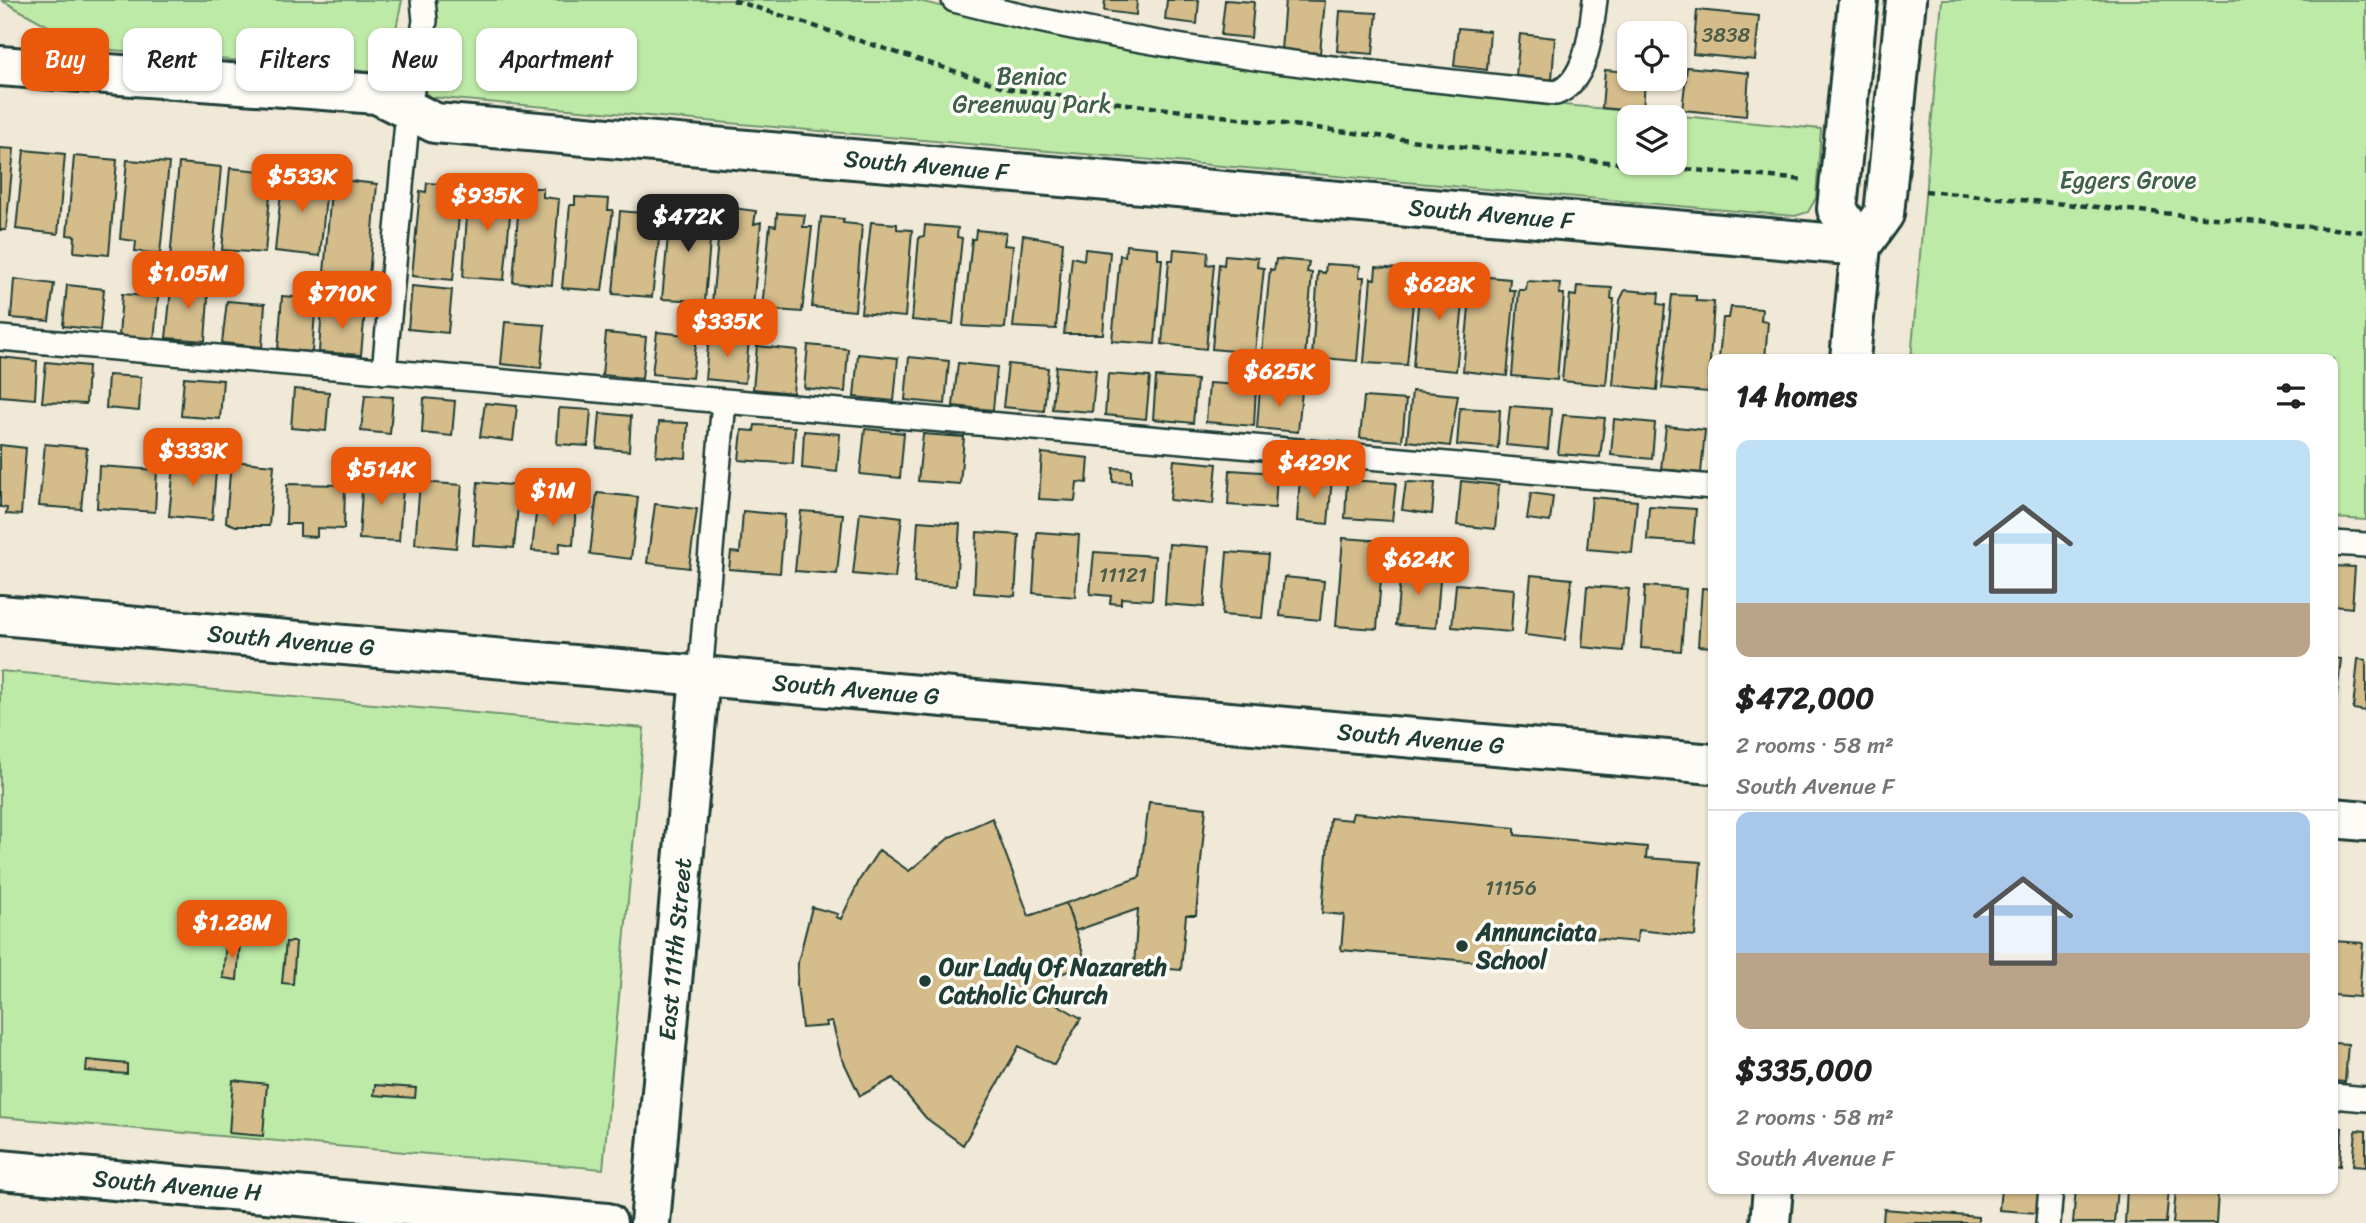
<!DOCTYPE html>
<html lang="en">
<head>
<meta charset="utf-8">
<style>
  body { margin:0; font-family:Sriracha,sans-serif; background:#f6f6f6; color:#222; height:100vh; display:flex; flex-direction:column; font-size:26px; white-space:nowrap }
  * { box-sizing:border-box; margin:0 }
  p { font-size:23px; color:#767676 }
  .icon { flex:none; width:38px; height:38px; fill:none; stroke:currentColor; stroke-width:2; stroke-linecap:round; stroke-linejoin:round }
  .map { position:relative; flex:1; overflow:hidden }
  .sheet { position:absolute; left:1708px; top:354px; width:630px; height:840px; display:flex; flex-direction:column; background:#fff; border-radius:14px; box-shadow:0 2px 5px #0004 }
  .sheet>* { flex:none }
  .hud { position:absolute; left:21px; top:28px; width:665px; height:63px; display:flex; gap:14px }
  .controls { position:absolute; left:1617px; top:21px; display:grid; gap:14px }
  .controls a { display:grid; place-items:center; width:70px; height:70px; border-radius:14px; background:#fff; box-shadow:0 2px 5px #0004; font-size:35px }
  .price { position:absolute; translate:-50% -60px; padding:0 16px; border-radius:14px; background:#ea580c; color:#fff; font-size:23px; line-height:46px; filter:drop-shadow(0 2px 4px #0008) }
  .price::after { content:''; position:absolute; left:50%; top:42px; width:21px; height:16px; margin-left:-10px; background:inherit; clip-path:polygon(0 0,100% 0,50% 100%) }
  .price.current { background:#222; color:#fff }
  ul { padding:0; list-style:none }
  li { display:grid; align-content:center; gap:14px; height:371px; padding:0 28px }
  li+li { border-top:2px solid #e0e0e0 }
  li span { display:grid; place-items:center; height:217px; border-radius:14px; color:#555 }
  li>.icon { margin-inline-start:auto }
  span .icon { width:126px; height:126px; fill:#fffc; stroke-width:1 }
  li b { font-size:30px }
  h2 { display:flex; justify-content:space-between; align-items:center; height:84px; padding:0 28px; font-size:30px }
  .tag { padding:0 24px; border-radius:14px; background:#fff; box-shadow:0 2px 5px #0004; font-size:24px; line-height:63px }
  .tag.current { background:#ea580c; color:#fff }
  .map>svg:first-child { display:block }
  .green { fill:#beeaa7; stroke:#6e946e; stroke-width:2; fill-rule:evenodd }
  .building { fill:#d4bc8b; stroke:#1f3d34; stroke-width:2 }
  .lines { fill:none; stroke-linecap:round; stroke-linejoin:round }
  .service-casing { stroke:#1f3d34; stroke-width:28 }
  .minor-casing { stroke:#1f3d34; stroke-width:44 }
  .tertiary-casing { stroke:#1f3d34; stroke-width:44 }
  .path { stroke:#1f3d34; stroke-width:4.5; stroke-dasharray:7 5; stroke-linecap:butt }
  .service { stroke:#fdfcf7; stroke-width:23 }
  .minor { stroke:#fdfcf7; stroke-width:38 }
  .tertiary { stroke:#fdfcf7; stroke-width:38 }
  .poi-dot { fill:#1f3d34; stroke:#fdfcf7; stroke-width:2.5 }
  .labels { text-anchor:middle; stroke-width:7; stroke-linejoin:round; paint-order:stroke }
  .number-label { font-size:21px; fill:#4c5d4a }
  .park-label { font-size:24px; fill:#3f604b; stroke:#fdfcf7 }
  .street-label { font-size:24px; fill:#1f3d34; stroke:#fdfcf7 }
  .poi-label { font-size:24px; font-weight:bold; fill:#1f3d34; stroke:#fdfcf7; text-anchor:start }
</style>
</head>
<body>
<div class="map">
<svg width="2366" height="1223" viewBox="0 0 2366 1223">
  <rect width="100%" height="100%" fill="#f1e9d7"/>
  <filter id="ink" filterUnits="userSpaceOnUse"><feTurbulence type="fractalNoise" baseFrequency=".0143" numOctaves="2"/><feDisplacementMap in="SourceGraphic" scale="14" xChannelSelector="R" yChannelSelector="G"/><feConvolveMatrix kernelMatrix="1 2 1 2 8 2 1 2 1" color-interpolation-filters="sRGB"/></filter>
  <g filter="url(#ink)">
    <!-- green -->
    <path class="green" d="M1,0H402L387,73L88,48Z
      M427,0H915L1102,45L1269,71L1414,91L1821,129L1816,198L1808,212L1795,216L430,97L421,89ZM1629,117H1675V163H1629Z
      M1942,0H2366V520L2333,518V359H1911Z
      M0,671L644,728L603,1169L0,1117Z"/>
    <!-- building -->
    <path class="building" d="M1105,0H1137L1136,15L1104,11Z
      M1167,0H1199L1197,24L1165,20Z
      M1225,0L1254,2L1251,38L1221,35Z
      M1285,0L1325,1L1320,53L1281,50Z
      M1697,10L1759,16L1755,60L1693,54Z
      M1340,11L1377,13L1373,54L1337,51Z
      M1458,28L1490,31L1487,70L1454,66Z
      M1520,34L1555,38L1552,80L1516,76Z
      M1687,67L1749,73L1746,116L1682,110Z
      M1605,70L1629,72V79H1645L1643,112L1602,108Z
      M0,148L14,149L6,230H0Z
      M24,150L65,154L58,234L16,229Z
      M74,156L117,160L109,255L74,252L75,236L67,235Z
      M127,160L169,163L160,254L135,251L136,241L120,239Z
      M179,163L221,167L212,264L170,259Z
      M230,168L272,172L265,253L222,250Z
      M283,173L328,177L320,256L275,251Z
      M332,179L377,184L369,277L324,273Z
      M427,183L456,185V194H461L453,280L412,276L420,191L426,192Z
      M469,184L496,186V194H512L504,280L463,277Z
      M520,188H543V197L559,199L552,285L513,282Z
      M575,197L609,199L608,210H613L602,291L562,288L570,205H575Z
      M676,204L706,206V216L712,217L705,301L662,299L670,215L674,216Z
      M726,207L756,211L754,224L761,222L753,307L712,303L720,220H723Z
      M620,211L662,215L652,297L613,294Z
      M777,213L805,215L803,227H812L802,312L762,309L770,225L776,226Z
      M821,217L844,219L843,223L862,225L855,311L812,307Z
      M871,222L897,224V229L912,230L905,317L861,313Z
      M925,225L958,228L957,237L962,238L953,324L912,320L919,237L924,236Z
      M976,230L1006,233L1004,245L1013,246L1005,328L963,326L972,239H975Z
      M1023,235L1063,242L1056,329L1013,327Z
      M1126,245L1158,248V259H1162L1155,344L1112,341L1120,255L1125,256Z
      M1085,249L1110,252L1103,334H1064L1072,257L1084,260Z
      M1174,249L1208,252L1207,265L1214,264L1206,349L1162,344L1169,260H1173Z
      M1225,255L1258,258L1257,267L1264,268L1255,353L1212,349L1219,264L1224,265Z
      M1276,259L1309,262L1307,272L1312,273L1305,357L1262,353L1270,269L1274,270Z
      M1326,264L1360,266L1359,277H1364L1357,361L1312,357L1318,272L1325,273Z
      M1376,267L1409,270L1408,282L1415,281L1407,365L1364,363L1371,278L1375,279Z
      M1426,272L1460,273L1458,284L1465,285L1456,371L1413,367L1420,282H1425Z
      M1477,276L1510,279L1509,290H1515L1507,376L1463,371L1471,286L1476,287Z
      M14,279L54,284L49,321L11,318Z
      M172,280L209,283L205,341L166,338Z
      M1527,281L1560,283L1559,294H1564L1557,380L1512,376L1519,290H1526Z
      M67,285L104,289L100,330L63,326Z
      M412,286L452,290L448,333L408,329Z
      M1577,286L1612,288L1611,299H1614L1606,385L1562,381L1570,295L1576,296Z
      M1625,290L1659,293L1658,304L1665,305L1657,390L1613,385L1620,300Z
      M122,294L158,297L154,341L119,337Z
      M1672,295L1696,296V301L1714,302L1708,392L1662,388Z
      M282,296L316,299L312,352L278,349Z
      M227,301L265,304L262,347L222,343Z
      M322,307L365,311L361,355L319,352Z
      M1731,307L1762,309L1761,321L1768,322L1765,359H1719L1723,318H1729Z
      M505,322L545,325L541,368L501,364Z
      M657,332L697,336L692,378L652,374Z
      M606,333L646,337L642,379L602,375Z
      M709,336L749,340L745,383L705,379Z
      M808,345L848,349L845,392L804,388Z
      M757,346L797,350L793,393L753,389Z
      M858,354L898,358L894,401L854,397Z
      M0,357L37,361L35,399L0,396Z
      M909,357L949,361L945,404L905,400Z
      M46,362L88,366L86,404L42,402Z
      M958,363L997,367L993,410L953,406Z
      M1008,364L1048,368L1044,411L1003,407Z
      M1056,366L1096,370L1092,412L1052,409Z
      M1108,374L1150,377L1146,419L1105,415Z
      M108,375L141,377L139,411L106,408Z
      M184,377L223,380L220,419L181,416Z
      M1156,377L1197,380L1193,423L1153,419Z
      M1209,383L1256,386L1254,426L1206,422Z
      M1260,387L1302,391L1298,432L1257,428Z
      M294,389L329,392L326,431L291,428Z
      M1412,391L1458,395L1450,446L1407,441Z
      M365,395L393,397L390,434L361,431Z
      M1364,397L1406,400L1402,441L1360,438Z
      M424,398L455,401L452,436L422,433Z
      M485,403L517,406L513,441L480,437Z
      M1510,406L1551,409L1548,449L1506,445Z
      M559,408L591,410L588,446L557,444Z
      M1460,408L1500,410L1498,448L1457,445Z
      M600,413L631,416L629,451L597,448Z
      M1563,415L1605,418L1600,457L1558,454Z
      M1614,419L1655,423L1652,459L1611,455Z
      M659,422L688,423L686,458L656,456Z
      M755,425L795,427L793,464L739,460L742,430L754,431Z
      M1666,426L1705,430L1701,473L1661,469Z
      M865,429L904,433L900,478L860,474Z
      M804,431L840,434L837,472L802,468Z
      M923,434L964,437L960,484L918,481Z
      M45,444L87,448L81,509L39,506Z
      M0,445L26,448L21,515L6,514L7,508L0,507Z
      M1042,453L1089,458L1087,483L1077,482L1075,501L1039,499Z
      M175,456L217,459L212,520L169,516Z
      M1174,460L1217,464L1213,504L1170,500Z
      M231,461L274,465L269,526H236L226,522Z
      M99,466L157,470L155,512L97,508Z
      M1113,468L1131,469V483L1113,482Z
      M1230,470L1277,473L1275,508L1228,505Z
      M363,473L404,475L399,541L359,539Z
      M1300,476L1332,478L1328,524L1297,521Z
      M1347,480L1396,483L1392,521L1345,518Z
      M1461,481L1499,485L1495,529L1457,525Z
      M420,482L462,485L456,548L415,544Z
      M478,482L520,486L514,548L473,545Z
      M1406,482L1435,483L1432,514L1402,510Z
      M287,484L345,485L344,529L317,528V537L300,536V524H286Z
      M597,493L638,497L631,559L590,554Z
      M1531,493L1553,496L1550,522L1527,519Z
      M1592,497L1637,501L1632,553L1587,549Z
      M537,504L576,507L573,545L560,543L559,553L532,551Z
      M655,504L697,509L689,568L647,563Z
      M1649,506L1696,509L1693,543L1647,540Z
      M743,511L785,515L780,573L729,569L731,552L740,553Z
      M801,511L843,514L837,574L795,571Z
      M860,512L902,517L895,578L853,574Z
      M918,521L960,524L956,586L914,583Z
      M977,532L1019,535L1015,596L974,593Z
      M1037,532L1079,535L1075,597L1033,593Z
      M1343,538L1384,541L1377,629L1336,626Z
      M1169,544L1209,547L1204,607L1165,604Z
      M1094,552L1155,556L1152,600L1121,598V604L1110,603L1111,596L1090,594Z
      M1227,552L1268,555L1262,618L1222,615Z
      M1401,566L1441,569L1436,628L1396,625Z
      M2333,566L2355,567L2352,608L2333,606Z
      M1531,575L1572,579L1565,640L1525,635Z
      M1284,577L1324,581L1320,620L1280,616Z
      M1456,584L1514,589L1511,632L1452,627Z
      M1587,586L1629,589L1623,651L1582,647Z
      M1645,586L1686,589L1681,651L1641,648Z
      M1702,588L1713,589V647L1698,646Z
      M2333,658L2341,659L2335,710L2333,709Z
      M2358,659L2366,660V711L2353,709Z
      M1149,802L1206,808L1196,915H1186L1181,970L1134,966L1138,909L1075,931L1066,903L1140,877Z
      M1353,813L1515,828V835L1647,847L1646,858L1701,862L1695,936L1638,930L1637,942L1513,931L1503,964L1341,950L1344,915L1322,913L1330,818L1351,820Z
      M992,818L1029,916L1066,903L1087,965L1054,976L1048,999L1081,1018L1054,1065L1019,1046L963,1145L926,1118L893,1078L860,1096L841,1056L832,1021L826,1022L827,1026L802,1028L797,984L798,962L812,907L838,914L836,917L841,919L860,879L879,850L909,871L950,837Z
      M226,941L240,942L237,980L223,978Z
      M2333,941L2363,943L2359,997L2333,995Z
      M286,942H296L293,984L282,983Z
      M2333,1043L2348,1044L2345,1082L2333,1081Z
      M87,1060L127,1064V1074L86,1071Z
      M233,1080L267,1084L263,1136L229,1133Z
      M375,1085L416,1088L415,1098L374,1095Z
      M2333,1127L2342,1128L2340,1166L2333,1165Z
      M2356,1130L2366,1131V1167L2353,1166Z
      M2001,1188H2039L2037,1213L1999,1210Z
      M2076,1188H2117L2114,1223H2073Z
      M2127,1188H2169L2166,1223H2125Z
      M2176,1190L2218,1193L2216,1223H2173Z
      M1884,1209L1978,1217V1223H1883Z"/>
    <g class="lines">
      <defs>
        <path id="service" d="M954,0C1152,51 1354,72 1556,93C1588,81 1591,30 1595,0
          M0,338L1713,487
          M384,372L408,111L425,21L423,0
          M2333,543L2366,545
          M700,676L724,401
          M2333,1096L2366,1099
          M2048,1223L2051,1188"/>
        <g id="minor">
          <path id="s1" d="M0,66L377,94L435,123L1861,246"/>
          <path id="s2" d="M0,615L1713,764"/>
          <path d="M2333,818L2366,821"/>
          <path id="s3" d="M0,1170L607,1223"/>
          <path id="s4" d="M650,1223L700,676"/>
        </g>
        <path id="tertiary" d="M1858,0L1837,209L1861,246
          M1850,359L1861,246L1884,214L1906,0
          M1770,1223L1773,1188"/>
      </defs>
      <!-- service casing -->
      <use href="#service" class="service-casing"/>
      <!-- minor casing -->
      <use href="#minor" class="minor-casing"/>
      <!-- tertiary casing -->
      <use href="#tertiary" class="tertiary-casing"/>
      <!-- path -->
      <path class="path" d="M733,0L1010,89L1520,154L1805,180
        M1925,191L2366,232"/>
      <!-- service -->
      <use href="#service" class="service"/>
      <!-- minor -->
      <use href="#minor" class="minor"/>
      <!-- tertiary -->
      <use href="#tertiary" class="tertiary"/>
    </g>
  </g>
  <!-- markers -->
  <g class="poi-dot">
    <circle cx="1462" cy="946" r="7"/>
    <circle cx="925" cy="981" r="7"/>
  </g>
  <g class="labels">
    <!-- number labels -->
    <g class="number-label">
      <text x="1726" y="42">3838</text>
      <text x="1123" y="582">11121</text>
      <text x="1511" y="895">11156</text>
    </g>
    <!-- park labels -->
    <g class="park-label">
      <text x="1032" y="84">Beniac<tspan x="1032" dy="28">Greenway Park</tspan></text>
      <text x="2128" y="188">Eggers Grove</text>
    </g>
    <!-- street labels -->
    <g class="street-label">
      <text dy="8" stroke="none"><textPath href="#s1" startOffset="936">South Avenue F</textPath></text>
      <text dy="8" stroke="none"><textPath href="#s1" startOffset="1503">South Avenue F</textPath></text>
      <text dy="8" stroke="none"><textPath href="#s2" startOffset="292">South Avenue G</textPath></text>
      <text dy="8" stroke="none"><textPath href="#s2" startOffset="859">South Avenue G</textPath></text>
      <text dy="8" stroke="none"><textPath href="#s2" startOffset="1426">South Avenue G</textPath></text>
      <text dy="8" stroke="none"><textPath href="#s4" startOffset="275">East 111th Street</textPath></text>
      <text dy="8" stroke="none"><textPath href="#s3" startOffset="178">South Avenue H</textPath></text>
    </g>
    <!-- poi labels -->
    <g class="poi-label">
      <text x="1476" y="940">Annunciata<tspan x="1476" dy="28">School</tspan></text>
      <text x="939" y="975">Our Lady Of Nazareth<tspan x="939" dy="28">Catholic Church</tspan></text>
    </g>
  </g>
</svg>
<div class="controls">
<a><svg class="icon" aria-label="locate" viewBox="0 0 24 24"><circle cx="12" cy="12" r="6"/><path d="M12 2v4M12 18v4M2 12h4M18 12h4"/></svg></a>
<a><svg class="icon" aria-label="layers" viewBox="0 0 24 24"><path d="M12 4l9 5-9 5-9-5zM3 14l9 5 9-5"/></svg></a>
</div>
<b class="price" style="left:302px;top:214px">$533K</b>
<b class="price" style="left:487px;top:233px">$935K</b>
<b class="price current" style="left:688px;top:254px">$472K</b>
<b class="price" style="left:188px;top:311px">$1.05M</b>
<b class="price" style="left:1439px;top:322px">$628K</b>
<b class="price" style="left:342px;top:331px">$710K</b>
<b class="price" style="left:727px;top:359px">$335K</b>
<b class="price" style="left:1279px;top:409px">$625K</b>
<b class="price" style="left:193px;top:488px">$333K</b>
<b class="price" style="left:1314px;top:500px">$429K</b>
<b class="price" style="left:381px;top:507px">$514K</b>
<b class="price" style="left:553px;top:528px">$1M</b>
<b class="price" style="left:1418px;top:597px">$624K</b>
<b class="price" style="left:232px;top:960px">$1.28M</b>
<div class="hud">
<a class="tag current">Buy</a>
<a class="tag">Rent</a>
<a class="tag">Filters</a>
<a class="tag">New</a>
<a class="tag">Apartment</a>
</div>
<section class="sheet">
<h2>14 homes<svg class="icon" aria-label="filters" viewBox="0 0 24 24"><path d="M4 7h16M4 17h16"/><circle cx="9" cy="7" r="2"/><circle cx="15" cy="17" r="2"/></svg></h2>
<ul>
<li><span style="background:linear-gradient(#bfe0f5 75%,#b9a48a 0)"><svg class="icon" aria-label="home" viewBox="0 0 24 24"><path d="M3 11l9-7 9 7M6 9v11h12V9"/></svg></span><div><b>$472,000</b><p>2 rooms · 58 m²</p><p>South Avenue F</p></div></li>
<li><span style="background:linear-gradient(#a9c7e8 65%,#b9a48a 0)"><svg class="icon" aria-label="home" viewBox="0 0 24 24"><path d="M3 11l9-7 9 7M6 9v11h12V9"/></svg></span><div><b>$335,000</b><p>2 rooms · 58 m²</p><p>South Avenue F</p></div></li>
</ul>
</section>
</div>
</body>
</html>
